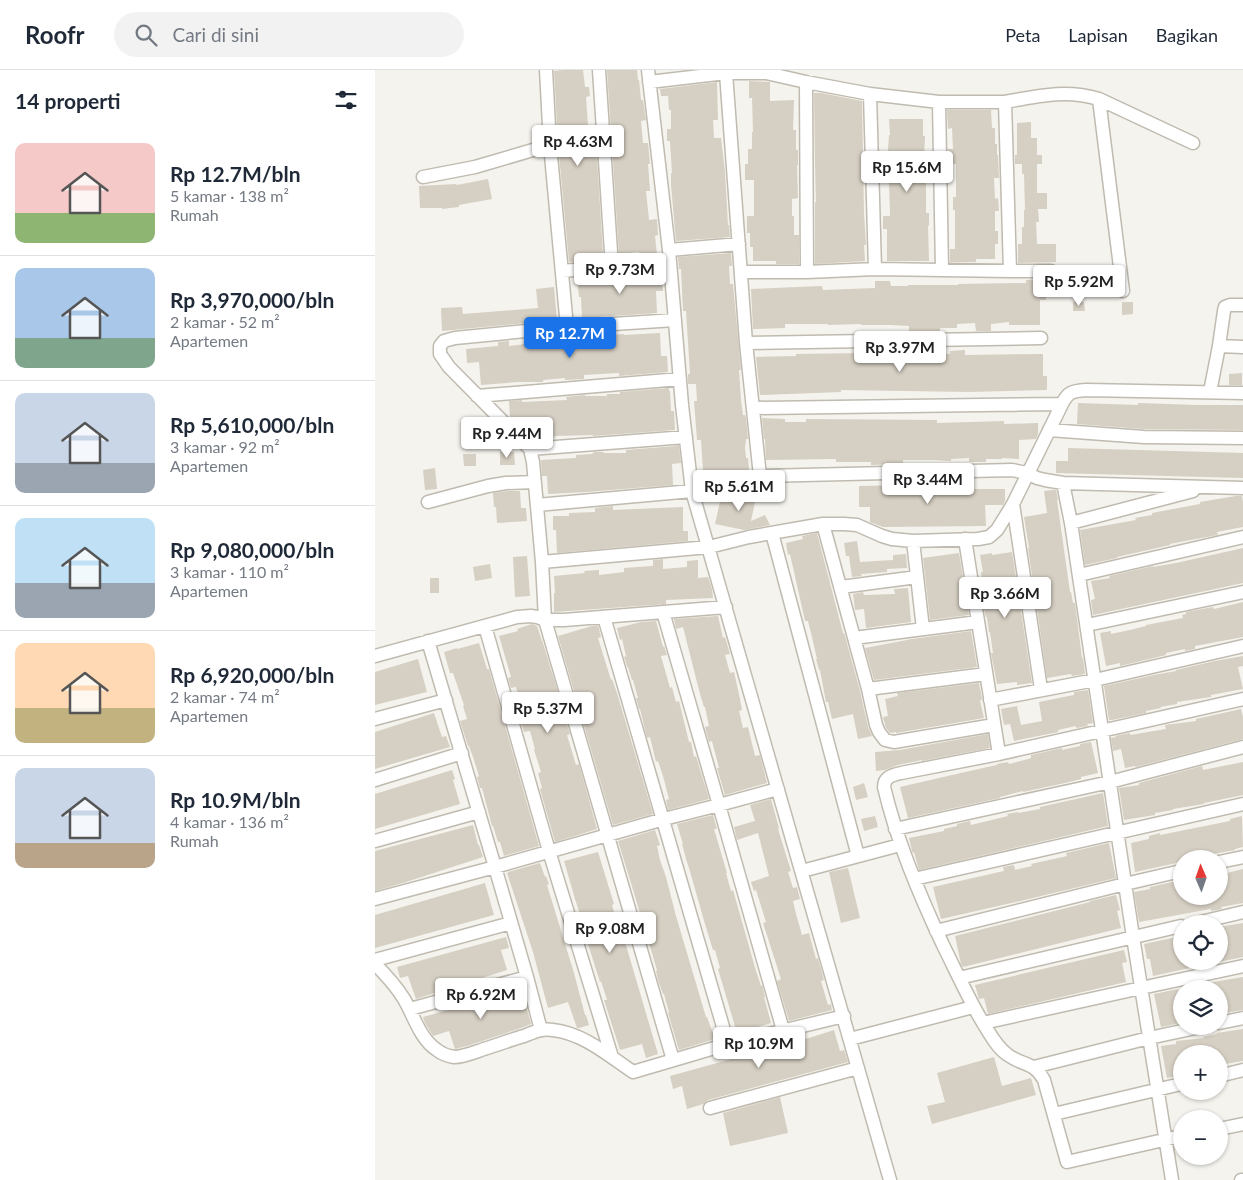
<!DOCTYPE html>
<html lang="id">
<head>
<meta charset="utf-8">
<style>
  body { margin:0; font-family:Lato,sans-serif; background:#f2f2f3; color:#1f2937; height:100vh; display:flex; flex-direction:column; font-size:19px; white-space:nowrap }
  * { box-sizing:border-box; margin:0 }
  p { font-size:16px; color:#747a83 }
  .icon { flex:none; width:28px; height:28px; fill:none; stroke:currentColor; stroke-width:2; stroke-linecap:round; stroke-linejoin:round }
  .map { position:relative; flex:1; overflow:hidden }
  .side { display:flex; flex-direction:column; background:#fff; width:375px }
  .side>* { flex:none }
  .needle { width:32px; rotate:358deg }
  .tools { position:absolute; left:798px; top:780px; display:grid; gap:10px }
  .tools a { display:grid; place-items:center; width:55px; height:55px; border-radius:50%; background:#fff; box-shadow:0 1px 4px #0004; font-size:25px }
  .price { position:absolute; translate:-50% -42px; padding:0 11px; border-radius:5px; background:#fff; color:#222; font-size:16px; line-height:32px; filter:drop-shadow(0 1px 2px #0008) }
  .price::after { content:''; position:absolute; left:50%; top:30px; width:15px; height:11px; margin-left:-8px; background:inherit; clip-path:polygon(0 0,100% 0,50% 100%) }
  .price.selected { background:#1a73e8; color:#fff }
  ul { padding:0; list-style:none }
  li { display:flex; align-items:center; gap:15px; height:125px; padding:0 15px }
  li+li { border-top:1px solid #e0e1e3 }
  li span { display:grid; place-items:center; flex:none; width:140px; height:100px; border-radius:10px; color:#555 }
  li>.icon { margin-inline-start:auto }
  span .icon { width:60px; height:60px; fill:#fffc; stroke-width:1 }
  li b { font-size:21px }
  h2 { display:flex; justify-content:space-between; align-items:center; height:60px; padding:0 15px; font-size:21px }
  header { display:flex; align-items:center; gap:30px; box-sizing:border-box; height:70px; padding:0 25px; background:#fff; border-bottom:1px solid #e0e1e3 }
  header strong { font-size:24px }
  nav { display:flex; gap:28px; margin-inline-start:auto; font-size:18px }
  .search { width:350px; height:45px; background:#f2f2f3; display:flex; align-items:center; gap:12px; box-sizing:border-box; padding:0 18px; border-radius:28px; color:#747a83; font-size:19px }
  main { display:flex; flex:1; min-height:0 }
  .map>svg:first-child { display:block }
  .building { fill:#d6cfc3 }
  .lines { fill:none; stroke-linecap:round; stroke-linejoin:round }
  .minor-casing { stroke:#c0bbb0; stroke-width:15 }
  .minor { stroke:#fff; stroke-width:12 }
</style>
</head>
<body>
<header>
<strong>Roofr</strong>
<div class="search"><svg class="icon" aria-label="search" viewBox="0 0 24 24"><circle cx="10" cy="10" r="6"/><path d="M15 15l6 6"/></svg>Cari di sini</div>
<nav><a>Peta</a><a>Lapisan</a><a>Bagikan</a></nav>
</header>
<main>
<section class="side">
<h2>14 properti<svg class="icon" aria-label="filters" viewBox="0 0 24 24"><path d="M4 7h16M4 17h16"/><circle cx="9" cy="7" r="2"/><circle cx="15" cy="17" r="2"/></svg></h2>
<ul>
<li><span style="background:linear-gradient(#f6c9c9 70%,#8fb573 0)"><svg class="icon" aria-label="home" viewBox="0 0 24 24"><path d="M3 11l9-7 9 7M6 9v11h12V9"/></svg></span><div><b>Rp 12.7M/bln</b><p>5 kamar · 138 m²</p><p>Rumah</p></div></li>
<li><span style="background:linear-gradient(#a9c7e8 70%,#7fa58c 0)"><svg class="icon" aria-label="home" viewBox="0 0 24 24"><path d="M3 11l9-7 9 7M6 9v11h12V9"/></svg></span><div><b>Rp 3,970,000/bln</b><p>2 kamar · 52 m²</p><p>Apartemen</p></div></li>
<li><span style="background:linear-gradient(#c9d6e8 70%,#9aa5b1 0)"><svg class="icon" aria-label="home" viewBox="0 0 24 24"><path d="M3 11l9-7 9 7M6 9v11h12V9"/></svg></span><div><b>Rp 5,610,000/bln</b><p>3 kamar · 92 m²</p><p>Apartemen</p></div></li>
<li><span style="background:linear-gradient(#bfe0f5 65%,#9aa5b1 0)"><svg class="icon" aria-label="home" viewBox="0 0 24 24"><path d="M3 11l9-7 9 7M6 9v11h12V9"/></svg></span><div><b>Rp 9,080,000/bln</b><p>3 kamar · 110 m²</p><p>Apartemen</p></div></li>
<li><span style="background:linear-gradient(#ffd9b3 65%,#c2b280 0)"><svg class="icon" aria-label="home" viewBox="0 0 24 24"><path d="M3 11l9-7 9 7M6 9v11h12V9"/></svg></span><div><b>Rp 6,920,000/bln</b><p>2 kamar · 74 m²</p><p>Apartemen</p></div></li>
<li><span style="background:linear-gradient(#c9d6e8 75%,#b9a48a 0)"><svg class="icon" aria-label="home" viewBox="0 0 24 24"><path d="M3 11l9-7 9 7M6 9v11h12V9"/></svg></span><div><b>Rp 10.9M/bln</b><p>4 kamar · 136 m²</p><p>Rumah</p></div></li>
</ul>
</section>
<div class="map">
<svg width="868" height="1110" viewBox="0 0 868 1110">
  <rect width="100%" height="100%" fill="#f5f3ed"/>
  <!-- building -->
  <path class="building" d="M188,0H208L210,17H214L215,26L211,27L213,56L220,55L228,184L211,186L212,191L194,192L183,74L179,1Z
    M232,0H262L263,10H264L266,30H268L271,50L266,51L268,73H273L275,94H273L275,121H271L274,150L282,149L283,165L280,166L282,185L265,186L264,182L244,184Z
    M374,11L395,12V31L419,30L418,60H421V80H423V95H422L423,128L417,129V146H419V165H424V194H401V191H378V177H375V163H372V146H379V110H370V94H373V79H377V62H378L377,28H374Z
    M342,12L343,50H338L339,68H346L350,102L353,155H354L355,167L301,171L296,115V103H297L295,71H292V59H296V40H294L293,26H286L285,19Z
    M439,23H446L487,31L489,143L491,175H489L490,191L440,194V132H441L440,94Z
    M572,40H616L617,58H620V74H622V85H623L624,108H619L620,129L623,128L624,141H620V161H623V174H620V189H601V192H575V179H580V140H578V127H581V94H573V79H578L577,58L573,59Z
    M514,49H548V66H550L549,89L550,108H551V143H554V156H553L554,191H512V159H508V146H515L513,79L514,65H515Z
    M656,52V68H662V85H667V94H662V123H672V139H663L664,152H661L662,174H681V192L643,193V174H647V157H649V140H650L649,104H647V94H640V85H642V53Z
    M113,109L117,129L84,135V137L67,139V138H45L44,116L81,114L82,115Z
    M356,183L357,196H354L355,214H358L366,300H364L366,330L368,345H370L371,348L373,369H371L370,378L371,388H373L374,400L328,401L326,370H322L319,331H322L321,314H313V304H315L311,241H308L306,199H304L303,187Z
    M283,201V202H287L288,221H281L282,243L207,248L206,227H204L202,208L213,207L214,211L233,210V205Z
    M671,209V230H665V255H634V252L616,254V261H601L600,253L582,254V258H565V262H534V256L515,255H486V254L453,255V254H410V258L378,259L376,219L447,216L448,220L500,218V211H515L516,216H533V215H583V214L651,213V210Z
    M179,217L182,250L67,261L66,238L87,237L88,244L163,238L161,219Z
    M698,232H709L710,241H698Z
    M747,232H758V244L747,245Z
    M285,263L286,286H292L293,302L244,306V303L209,305V309L190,310V308L168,310V312H143L106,315L104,292L92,293L91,279L123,276V272L134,271V276L150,274V276L172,274V267L184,266V270L222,268V266L249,264V265Z
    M590,280V285L668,284V306H672V320L594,322L466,320V322L385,325L381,287L421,286V284L488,283L518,284V286L544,285L575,284V281Z
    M867,303V315H854V304Z
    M294,318V321H295L296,341H299L300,360L218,366V365L180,366V367H164V369H157L155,367L154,352L141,353L135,347L134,331L147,330V332L192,330L191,327L210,325V326H232V324H245V322Z
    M703,333L763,335V333L822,335H868V360L769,359L702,354Z
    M387,348L410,349V352H431V349L562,350V353L629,351V354L663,353V364L661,369L644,370V389L627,388V389H611V392H594V388L576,389V391L561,390H528V394L496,395V392H461V389L391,390L390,369H389Z
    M301,376H304L306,393L297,394L298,415L211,422L173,424L172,406H167L166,390L201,388V385L217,384L219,382H228L229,383H251V380Z
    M693,378L868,383V408L681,403V391H693Z
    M125,382H139L140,395H125Z
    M88,384H101V396H89Z
    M60,398L62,419L50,420L48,400Z
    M585,414V419H630V431L628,435H610L611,456L508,457L495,452V437H484V416Z
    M678,420H681L683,430H682L695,522H696L698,533H700L707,588H708L710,604L697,606L696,604L672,608L653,478H654L649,447L672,443L669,421Z
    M132,421H145L146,438H151L152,451L122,453L121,437H119L118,423Z
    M354,421L381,427L376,451L390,445L395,455L369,460L340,454L347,423Z
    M861,426H867L868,432V457L842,462L843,465L810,471L795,474V475L742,487V488L710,495L705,460L761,450L760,448L777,445V443L825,434V432Z
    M238,436V440L308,437V461H313V471L182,483L181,460H178V446H194V443L220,442V438Z
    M442,463L468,563H469L470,566L485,621L493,657L497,666L483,669L478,644L457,649L453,632H451L445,600H444L441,589H442L437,567L433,551H430L415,484L413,485L411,473L428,469L427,466Z
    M482,471L485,492L518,490V485L531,484L532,498L512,499V502L486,504L487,506L477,507L474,486H471L469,473Z
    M868,478V513L718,545L716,530L720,529L716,511L735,508L734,506L778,496V497L801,493Z
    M637,482L657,613L642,615V612L622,614L616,583H618L615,562H614L612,547H611L610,544L606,519L608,518L606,502H608L605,485L617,483V485Z
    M584,483L594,545L555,550L548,488Z
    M152,486L155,526L140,527L138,487Z
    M288,489V499L312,497V491L323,490V508L333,507L337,519L338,528L291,530V534L179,542V523H180L179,506L210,503L209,501L224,500V505L249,502V498L278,496V490Z
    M115,494L117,508L100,511L98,497Z
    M55,508H64V523H55Z
    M533,518L536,552L491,558L489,539L480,540L478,524L488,522L489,525L520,524L519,519Z
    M868,532V567L820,576V579L810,581V579L791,583V585L745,596V593L731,596L725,563L736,561V564L755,560L771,556V555L808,548L807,545L811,544V542L838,537L839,539Z
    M343,546L348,568L350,567L355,584L350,585L355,603L359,602L364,624L367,640L364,641L368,658L373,657L380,686L385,685L392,713L350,725L342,698H344L337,671L334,672L330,657L334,656L330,637H329L325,624L308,557L301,559L299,549Z
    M281,551L288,577L289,576L292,585L286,586L295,618L297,617L301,632L304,631L314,672H316L319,687L321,686L334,729L293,740L291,730L294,729L288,706L283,691L281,692L275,667L272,668L265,639H264L261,628H263L258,610H257L253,597H252V596L249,587L251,586L247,569L245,570L242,558L266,552Z
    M157,554L162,556L167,571V570L183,622L180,623L185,642L188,641L195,664L192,665L201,695L204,694L222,759L180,772L165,719L167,718L163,703L166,702L159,680L160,679L155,661L149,662L142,639L147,638L141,617L136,618L133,608L136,607L124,566L143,561L142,559Z
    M223,555L226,567L223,568L236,610L237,609L242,623L278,744L238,755L183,566L217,556Z
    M596,561L602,597L499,610L490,578L537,569Z
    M104,573L112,599H114L164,776L129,786L125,772H123L118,756H117L107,718H105L102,707L104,706L98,687L94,676H93L85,651L92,649L88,636L89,635L78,603H75L69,582L82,578V579Z
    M868,586V596L863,597L868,619L836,625V627L802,632V634L785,637L786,638L771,641V643L737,650H734L729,616L779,605L801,601V600L840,591Z
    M43,589L52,622L0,635V602Z
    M604,613L607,629L605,631L609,648L521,663V662L515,663L511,658L508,647L513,646L510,629L523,626L522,623Z
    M713,620L718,653L712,654L713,656L701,658V656L683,660V662L639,671L635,654L629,655L626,639L642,636L646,655L667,651L664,632L699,625V622Z
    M866,639L868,647V669L761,697L760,696L750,698L746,679L738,681L736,668L741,667L740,666L755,663V665L791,659L790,655L821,651V649Z
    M59,643L67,667L71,666L75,677L0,699V662Z
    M613,664L615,678L547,691V690L523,695L510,700L501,701L500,682L525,680Z
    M716,672L723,703L706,707V709L690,713L648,722V721L625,727V728L533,748L525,717L599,700L622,695V694L633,692L634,694L653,689L656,688V685L687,678V680L705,676V674Z
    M868,692V725L829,733V734L798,739V740L780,743V745L749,750L744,718L764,715V713L827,696L828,700Z
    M77,700L80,709L78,710L85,734L0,759V724Z
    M489,713L493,727L481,730L478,717Z
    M728,723L733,756L544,800L539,782L538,783L537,781L534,768L569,761V759L582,756V754L595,751L596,755L633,746L632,744L643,742V743L665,739V737Z
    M396,729L404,758L403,759L416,801L413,802L418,818L422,817L425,829L418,831L421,844L427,865L434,863L441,889L443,888L449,910L446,911L453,935L456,934L457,940L414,951L402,911L406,909L388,853L391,852L381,820L379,821L376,812L394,806L383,763L362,770L359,757L380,751L375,735Z
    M338,745L342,759H339L352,803H351L356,821L358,820L381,901L386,916L387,915L390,927H389L396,953L376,959V960L362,963L343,899L345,898L340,880H338L330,854L314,798L311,789L307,774H308L302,754Z
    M500,746L503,757L489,761L486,749Z
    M867,746L868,777L860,779V780L827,786V789H806V792L760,802L756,773L774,769V766L785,763V765L855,751V749Z
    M98,755L103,775H104L108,787L28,813L0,821V781Z
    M280,760L285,775L282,776L285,790L291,807L301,846L331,947H332L340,969L304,980L293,943L294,942L289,924H288L283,910L281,901L282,900L256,813L243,771Z
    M734,773L741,808L658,828L566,849L558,817L629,801L628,797L639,795L640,800L657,796L656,794L692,786L691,783Z
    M223,782L239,834L237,835L242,852H244L248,865L283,984L271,988L267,974L245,980L229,930H232L226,911L225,912L212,871L205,848L206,847L200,829L189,791Z
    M165,793L170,807L171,806L174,814L172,815L199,903L210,945H211L214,955L204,958H202L193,932L173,938L158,882L132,803H133V802Z
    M473,798L485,848L466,853L454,802Z
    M868,799V833L846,837L847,839L836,841V839L764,852L759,822L775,819V817L806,810V826H844V805Z
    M110,813L119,845L0,878V845Z
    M741,825L745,840L742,841L746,858L588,897L586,894L580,866L715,832V831Z
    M868,853V887L844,892V857Z
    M806,866V891H824V896L778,906L775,889H772L769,874Z
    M131,867L134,878L126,880L132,900L41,929L33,906L25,908L22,897Z
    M749,880L752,892L747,893L751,912L613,944L609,928L604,929L600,915Z
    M868,907V940L844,944V919H827L826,914Z
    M803,919L806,937V953L786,957L779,924Z
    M147,920L156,954L146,958L92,976L80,979L74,961L58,966L50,953L48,947Z
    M868,959V991L844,995V984H806V1004H803V1006L792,1008L786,976L801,974V971L829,968L828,967L842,964V963Z
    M459,960L465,981L469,980L473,992L333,1030L328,1034L312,1039L307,1016L298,1019L295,1006L364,987L393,980L392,979L434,968Z
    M619,987L627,1016L656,1008L661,1025L557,1054L552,1036L570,1032L562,1003Z
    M405,1027L413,1063L355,1076L348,1043Z"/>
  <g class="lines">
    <defs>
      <path id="minor" d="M171,0L175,75L192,257
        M224,0L237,197
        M273,0L294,180L307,335L317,421L515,1110
        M351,3L371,273L385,406
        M274,12L351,3H391L431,12L495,24L564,32H630L635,201L500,199L432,202H366
        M431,12L432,202
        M495,24L500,199
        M724,29L748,221
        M564,32L567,200
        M630,32C663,26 691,19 724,29L818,73
        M48,107L100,97L175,75
        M294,180L364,174
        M187,201L295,192
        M635,201H676
        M371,273L666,268
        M844,276L868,277
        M835,322L844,276L849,241L850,237L855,235H868
        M102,326L305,309
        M378,338L687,334
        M674,360L769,367L868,368
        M155,379L311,367
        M688,413L696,453L758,867L797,1110
        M53,432L113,416L131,413L160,412
        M638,434L666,619
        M162,435L317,421L385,406L637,400L652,403L662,408L670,410L688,413L868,418
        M696,453L818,421
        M448,454L493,619L501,655L504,662L510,670L519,672L619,655
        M397,463L483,786
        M590,469L624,684
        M538,471L548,559
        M167,492L334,477L374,467L448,454H469L482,455L507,466L517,469L538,471L603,469L614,467L622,460L638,434L687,334C693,322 697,321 711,320L868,323
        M704,505L868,467
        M466,517L542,507
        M288,542L344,735L408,960
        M229,547L353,974
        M712,555L868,522
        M110,556L174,781L237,987
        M479,568L603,552
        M53,571L120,797L289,749L344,735L403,719
        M0,586L142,547L156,546L162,547L170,550H189L351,537
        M493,619L611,604
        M868,629L624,684L526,703C517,705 509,707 509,717C522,772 544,824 568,875C581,901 593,928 608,953L766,918L868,896
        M615,630L720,610L868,576
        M0,649L71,630
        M0,710L87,683
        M520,759L735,712L868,677
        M0,771L104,742
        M844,792L868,787
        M427,801L525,775
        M539,809L868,734
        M0,829L120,797L152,907L166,960
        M817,854L868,842
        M561,861L750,814L806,801
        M0,890L136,853
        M0,894C11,905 21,916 29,929C39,946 45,969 62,980C67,984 73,986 79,987C89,987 100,982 109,979C122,975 135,970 149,966C159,962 167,958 178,960C208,963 234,986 258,1002L353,974L469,946
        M584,908L806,856
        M35,939L152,907
        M608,953C615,964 622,978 633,985C648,996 658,991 669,1010L692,1092L806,1066
        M844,953L868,948
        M475,969L598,937
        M298,990L170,550L167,492L158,392L155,379L74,297L65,284V276L69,271L80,268L192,257L300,250
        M659,997L774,968L830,956
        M844,1006L868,1000
        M335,1038L483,998
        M679,1044L806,1014
        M844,1059L868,1054
        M866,1110H868"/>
    </defs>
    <!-- minor casing -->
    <use href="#minor" class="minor-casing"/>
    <!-- minor -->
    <use href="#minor" class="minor"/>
  </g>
</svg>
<div class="tools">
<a><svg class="needle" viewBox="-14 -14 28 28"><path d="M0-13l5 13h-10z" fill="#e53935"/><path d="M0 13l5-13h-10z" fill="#747a83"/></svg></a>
<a><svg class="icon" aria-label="locate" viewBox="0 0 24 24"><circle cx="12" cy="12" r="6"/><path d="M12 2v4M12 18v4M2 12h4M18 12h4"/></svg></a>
<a><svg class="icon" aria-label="layers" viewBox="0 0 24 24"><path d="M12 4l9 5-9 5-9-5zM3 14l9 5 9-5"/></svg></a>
<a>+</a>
<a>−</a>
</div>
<b class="price" style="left:203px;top:97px">Rp 4.63M</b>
<b class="price" style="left:532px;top:123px">Rp 15.6M</b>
<b class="price" style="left:245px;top:225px">Rp 9.73M</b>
<b class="price" style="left:704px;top:237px">Rp 5.92M</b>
<b class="price selected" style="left:195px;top:289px">Rp 12.7M</b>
<b class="price" style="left:525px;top:303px">Rp 3.97M</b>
<b class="price" style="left:132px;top:389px">Rp 9.44M</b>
<b class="price" style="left:553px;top:435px">Rp 3.44M</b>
<b class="price" style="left:364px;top:442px">Rp 5.61M</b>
<b class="price" style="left:630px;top:549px">Rp 3.66M</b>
<b class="price" style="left:173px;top:664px">Rp 5.37M</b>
<b class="price" style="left:235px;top:884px">Rp 9.08M</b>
<b class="price" style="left:106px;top:950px">Rp 6.92M</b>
<b class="price" style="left:384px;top:999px">Rp 10.9M</b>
</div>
</main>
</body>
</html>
